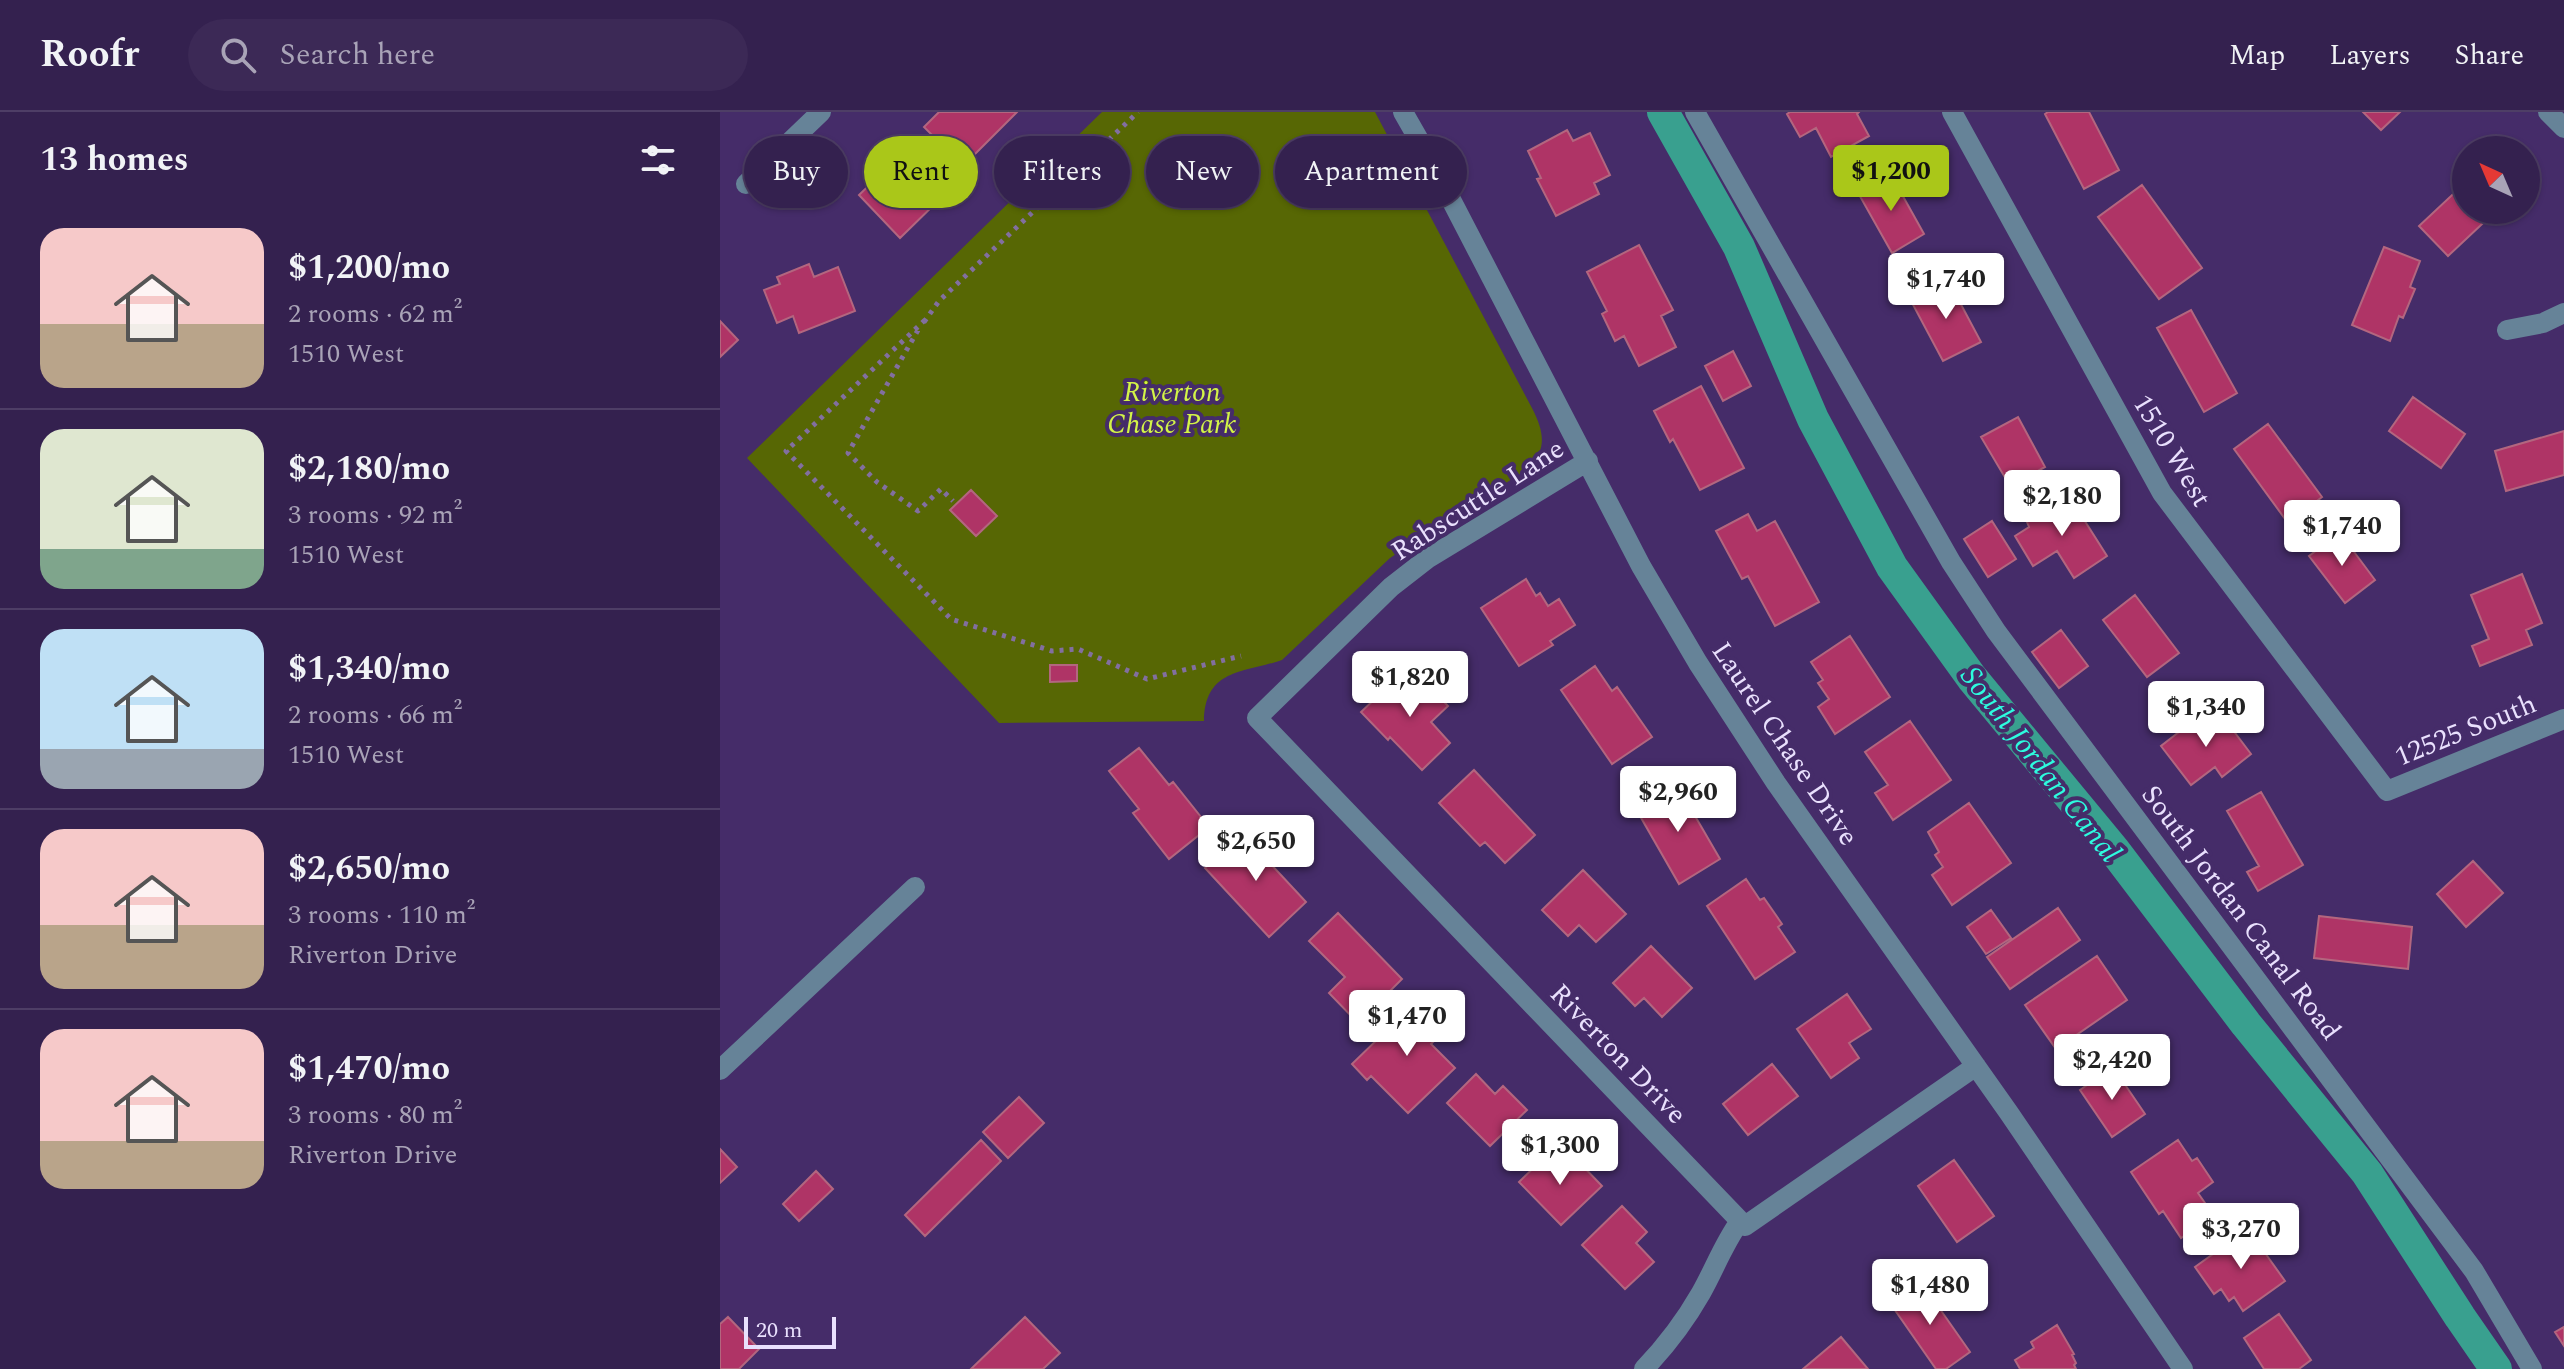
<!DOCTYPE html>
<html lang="en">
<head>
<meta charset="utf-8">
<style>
  body { margin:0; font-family:Spectral,serif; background:#3c2956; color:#f1f3f6; height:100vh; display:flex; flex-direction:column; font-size:30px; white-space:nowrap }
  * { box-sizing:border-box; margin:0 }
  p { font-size:26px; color:#a9a3b7 }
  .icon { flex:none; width:44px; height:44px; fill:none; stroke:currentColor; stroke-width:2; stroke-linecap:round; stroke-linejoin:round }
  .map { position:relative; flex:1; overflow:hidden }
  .drawer { display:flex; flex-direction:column; background:#34214f; width:720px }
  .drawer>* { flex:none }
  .top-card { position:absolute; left:24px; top:24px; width:760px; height:72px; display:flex; gap:16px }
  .needle { width:52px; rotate:316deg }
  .controls { position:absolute; left:1732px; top:24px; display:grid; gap:16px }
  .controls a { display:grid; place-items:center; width:88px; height:88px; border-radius:50%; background:#34214f; box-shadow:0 2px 6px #0004,0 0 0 2px #4e3e66; font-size:40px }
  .scale { position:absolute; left:24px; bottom:20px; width:92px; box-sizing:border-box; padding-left:8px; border:4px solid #e9e0fd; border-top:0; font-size:22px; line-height:28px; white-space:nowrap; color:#e9e0fd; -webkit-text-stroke:6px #452c69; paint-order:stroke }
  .price { position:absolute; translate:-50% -68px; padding:0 18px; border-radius:8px; background:#fff; color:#222; font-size:26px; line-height:52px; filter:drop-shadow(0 2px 4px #0008) }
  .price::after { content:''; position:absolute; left:50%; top:48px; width:24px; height:18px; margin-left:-12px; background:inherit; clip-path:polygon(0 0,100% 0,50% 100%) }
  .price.on { background:#aac719; color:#111 }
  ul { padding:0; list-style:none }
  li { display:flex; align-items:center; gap:24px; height:200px; padding:0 40px }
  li+li { border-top:2px solid #4e3e66 }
  li span { display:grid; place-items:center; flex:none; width:224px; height:160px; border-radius:24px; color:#555 }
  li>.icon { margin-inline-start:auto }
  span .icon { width:96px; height:96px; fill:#fffc; stroke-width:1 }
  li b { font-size:34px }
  h2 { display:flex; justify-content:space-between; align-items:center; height:96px; padding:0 40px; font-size:34px }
  .chip { padding:0 28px; border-radius:36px; background:#34214f; box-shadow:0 2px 6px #0004,0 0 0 2px #4e3e66; font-size:28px; line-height:72px }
  .chip.on { background:#aac719; color:#111 }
  header { display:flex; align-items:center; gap:48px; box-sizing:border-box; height:112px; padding:0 40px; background:#34214f; border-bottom:2px solid #4e3e66 }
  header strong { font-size:38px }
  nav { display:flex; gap:44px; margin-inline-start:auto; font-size:28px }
  .search { width:560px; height:72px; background:#3c2956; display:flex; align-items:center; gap:20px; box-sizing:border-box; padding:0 28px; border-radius:44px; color:#a9a3b7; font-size:30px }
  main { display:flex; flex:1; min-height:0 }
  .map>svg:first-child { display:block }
  .green { fill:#576704 }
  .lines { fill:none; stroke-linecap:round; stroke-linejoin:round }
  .canal { stroke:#39a08f; stroke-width:32 }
  .building { fill:#af3466; stroke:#b3667f; stroke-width:2 }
  .path { stroke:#826fa0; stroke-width:5; stroke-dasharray:4 6; stroke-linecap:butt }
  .minor { stroke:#668398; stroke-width:20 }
  .labels { text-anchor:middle; stroke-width:8; stroke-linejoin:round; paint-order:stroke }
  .park-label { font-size:28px; font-style:italic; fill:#d3f447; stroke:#452c69 }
  .street-label { font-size:28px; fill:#e9e0fd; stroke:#452c69 }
  .water-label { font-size:30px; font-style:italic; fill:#2dfbde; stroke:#452c69 }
</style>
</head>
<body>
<header>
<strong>Roofr</strong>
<div class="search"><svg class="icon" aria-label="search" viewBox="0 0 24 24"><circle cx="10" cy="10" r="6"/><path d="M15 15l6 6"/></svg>Search here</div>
<nav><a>Map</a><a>Layers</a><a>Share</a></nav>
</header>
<main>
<section class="drawer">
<h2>13 homes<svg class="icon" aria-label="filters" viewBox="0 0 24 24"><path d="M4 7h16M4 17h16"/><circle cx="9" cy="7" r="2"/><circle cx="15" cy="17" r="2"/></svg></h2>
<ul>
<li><span style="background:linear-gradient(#f6c9c9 60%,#b9a48a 0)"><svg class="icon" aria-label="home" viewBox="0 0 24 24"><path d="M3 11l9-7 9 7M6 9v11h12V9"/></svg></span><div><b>$1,200/mo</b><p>2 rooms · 62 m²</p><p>1510 West</p></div></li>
<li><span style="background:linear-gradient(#dfe7d0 75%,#7fa58c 0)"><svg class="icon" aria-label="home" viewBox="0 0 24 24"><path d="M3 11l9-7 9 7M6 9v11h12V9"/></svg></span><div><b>$2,180/mo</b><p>3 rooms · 92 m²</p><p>1510 West</p></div></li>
<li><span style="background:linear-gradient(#bfe0f5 75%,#9aa5b1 0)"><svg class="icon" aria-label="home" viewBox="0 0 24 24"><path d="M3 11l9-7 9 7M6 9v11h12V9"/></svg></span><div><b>$1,340/mo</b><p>2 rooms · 66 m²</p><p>1510 West</p></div></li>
<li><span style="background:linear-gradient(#f6c9c9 60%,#b9a48a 0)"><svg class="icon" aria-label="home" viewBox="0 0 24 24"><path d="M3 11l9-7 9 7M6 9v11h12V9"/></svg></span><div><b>$2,650/mo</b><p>3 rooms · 110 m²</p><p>Riverton Drive</p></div></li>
<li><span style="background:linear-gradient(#f6c9c9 70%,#b9a48a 0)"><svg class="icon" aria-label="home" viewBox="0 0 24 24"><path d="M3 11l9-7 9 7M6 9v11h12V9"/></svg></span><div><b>$1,470/mo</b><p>3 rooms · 80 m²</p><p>Riverton Drive</p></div></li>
</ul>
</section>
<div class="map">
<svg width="1844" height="1257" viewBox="0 0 1844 1257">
  <rect width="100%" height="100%" fill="#452c69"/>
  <!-- green -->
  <path class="green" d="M382,0H655L813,298C824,320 827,337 809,356L670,446L562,548C525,561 485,556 484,609L279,611L27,346Z"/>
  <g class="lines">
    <!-- canal -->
    <path class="canal" d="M943,0L1019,135L1093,307L1172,455L1252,566L1394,738L1526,912L1647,1061L1740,1205L1776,1257"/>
  </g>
  <!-- building -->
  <path class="building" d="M219,0H297L246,51L235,39L232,43L204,15Z
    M1070,0H1139L1137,2L1149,24L1111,45L1096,16L1080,25L1067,2Z
    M1328,0H1369L1399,58L1364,77L1325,2Z
    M1643,0H1680L1661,18Z
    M847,18L853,29L870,21L890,63L874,71L879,82L836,104L817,67L821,66L808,39Z
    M189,51L222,85L180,126L139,83L163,60L171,68Z
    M1170,61L1204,122L1172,141L1137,79Z
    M1746,70V98H1777L1728,144L1699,114Z
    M1422,73L1482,156L1439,187L1378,105Z
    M919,133L953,198L941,204L956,235L919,254L904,224L895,229L882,202L887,199L867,160Z
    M1664,135L1700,149L1690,175L1695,177L1683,206L1679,204L1670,229L1632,213Z
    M89,152L94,165L118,155L135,199L79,221L73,204L57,211L44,178L60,172L57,165Z
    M1228,168L1261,230L1223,249L1191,189Z
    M1471,198L1517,281L1484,300L1437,216Z
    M0,209L18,228L0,245Z
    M1013,239L1031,274L1003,289L985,254Z
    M981,274L1024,356L980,378L953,327L950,330L934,299Z
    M1693,285L1745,322L1721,356L1669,319Z
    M1298,305L1325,355L1290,374L1261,325Z
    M1548,312L1602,385L1568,411L1514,337Z
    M1844,319V363L1786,379L1775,339Z
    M251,378L277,404L256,424L230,398Z
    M1349,384L1387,444L1354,466L1337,439L1313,454L1295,424L1309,415L1307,410Z
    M1028,402L1037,419L1055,409L1099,490L1055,514L1028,464L1022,467L996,419Z
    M1272,409L1296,447L1268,465L1244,427Z
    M1620,421L1655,468L1625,491L1589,444Z
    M1802,462L1822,511L1806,518L1812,533L1760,554L1752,534L1769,527L1751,483Z
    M806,467L816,484L820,481L828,494L839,487L855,513L830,529L833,533L799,554L761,496Z
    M1415,483L1459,541L1427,565L1383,508Z
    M1341,518L1368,554L1339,576L1312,540Z
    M1130,524L1170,585L1115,622L1098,595L1109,587L1098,571L1103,568L1091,550Z
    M330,553H357V569L330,570Z
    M875,554L892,579L897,575L932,625L892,652L841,578Z
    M696,560L728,594L711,610L730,631L702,658L670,625L668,628L641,600L677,566L683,573Z
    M1486,599L1498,615L1506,609L1531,642L1502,665L1495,655L1471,673L1441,634Z
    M1190,609L1231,668L1173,708L1155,681L1168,673L1145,640Z
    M419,636L449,673L453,670L489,715L449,747L413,701L419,697L389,659Z
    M754,658L815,723L785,751L765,730L760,734L719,691Z
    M957,673L1000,747L959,772L916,697Z
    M1541,680L1583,753L1538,779L1527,760L1539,754L1507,699Z
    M1249,691L1291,751L1232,793L1212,763L1223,755L1215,743L1219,740L1208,720Z
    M529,716L554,743L548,749L586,790L549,825L485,756Z
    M1753,749L1783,781L1746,815L1717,782Z
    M863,758L906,802L876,830L859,813L848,824L822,798Z
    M1026,767L1040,788L1044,786L1062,812L1058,815L1075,840L1035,867L987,794Z
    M1338,796L1360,828L1290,877L1267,845Z
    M1271,798L1291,826L1266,842L1247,815Z
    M618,801L682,867L638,911L609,881L625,865L589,829Z
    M1599,804L1692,815L1688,857L1594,846Z
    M931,834L972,876L942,905L924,886L915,894L893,871Z
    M1377,844L1407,888L1336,937L1305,893Z
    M1127,882L1151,917L1129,931L1139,946L1111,966L1077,917Z
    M699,887L727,916L711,932L735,956L688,1001L651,964L647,968L632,952Z
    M1052,952L1078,984L1028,1023L1003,992Z
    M1393,955L1425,1002L1392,1025L1360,978Z
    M756,962L775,982L783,974L807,998L770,1034L727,991Z
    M299,985L324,1011L288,1046L263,1020Z
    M261,1028L281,1049L205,1124L185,1103Z
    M1458,1028L1472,1049L1477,1046L1493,1070L1478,1081L1494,1104L1461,1126L1443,1099L1439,1102L1411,1060Z
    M0,1037L17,1055L0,1071Z
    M829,1041L846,1059L857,1048L882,1074L841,1113L799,1070Z
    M1234,1048L1274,1104L1237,1130L1198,1074Z
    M96,1059L113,1077L79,1109L63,1092Z
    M902,1094L927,1120L916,1131L934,1150L905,1177L862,1133Z
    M1528,1117L1565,1169L1523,1199L1514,1185L1509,1189L1501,1177L1494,1182L1475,1155Z
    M1201,1170L1250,1240L1226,1257H1216L1170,1191Z
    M1559,1202L1591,1248L1579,1257H1544L1524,1226Z
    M8,1205L39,1237L19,1257H0V1212Z
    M305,1205L340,1241L323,1257H251Z
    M1337,1213L1354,1242L1352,1243L1356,1251L1354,1253L1356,1257H1300L1295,1248L1314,1236L1311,1230Z
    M1844,1215V1234L1835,1220Z
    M1121,1225L1148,1257H1083Z"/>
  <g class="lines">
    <!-- path -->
    <path class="path" d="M205,208L66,339L231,507L332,539L358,537L427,567L521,544
      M204,210L219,189L418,0
      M198,218L128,341L157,370L198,399L221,377L233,389"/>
    <!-- minor -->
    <path class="minor" d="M683,0L711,49L921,454L978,551L1056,671L1289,1001L1463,1257
      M975,0L1231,450L1276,519L1754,1159L1812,1257
      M1232,0L1442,381L1667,679L1844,607
      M1828,0L1844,16
      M26,72L101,0
      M1787,218L1823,211L1844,201
      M868,349L707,447L671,475L537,606L1025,1114L1256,954
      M0,958L195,775
      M924,1257C946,1234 965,1209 981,1181C995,1156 1003,1133 1020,1109"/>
  </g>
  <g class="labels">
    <!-- park labels -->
    <g class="park-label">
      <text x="452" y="289">Riverton<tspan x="452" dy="32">Chase Park</tspan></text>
    </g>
    <!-- street labels -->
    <g class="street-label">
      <text transform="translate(1453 338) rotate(59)" y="10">1510 West</text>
      <text transform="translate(757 387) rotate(-33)" y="10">Rabscuttle Lane</text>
      <text transform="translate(1745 617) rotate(-22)" y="10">12525 South</text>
      <text transform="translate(1066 631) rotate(56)" y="10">Laurel Chase Drive</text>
      <text transform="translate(1522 800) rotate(53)" y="10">South Jordan Canal Road</text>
      <text transform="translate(899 941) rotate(46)" y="10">Riverton Drive</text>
    </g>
    <!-- water labels -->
    <g class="water-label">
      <text transform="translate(1321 652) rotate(52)" y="10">South Jordan Canal</text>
    </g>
  </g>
</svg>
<div class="controls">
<a><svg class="needle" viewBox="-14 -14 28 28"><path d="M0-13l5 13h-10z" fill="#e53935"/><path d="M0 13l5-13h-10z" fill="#a9a3b7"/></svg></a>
</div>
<div class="scale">20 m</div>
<b class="price on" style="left:1171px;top:101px">$1,200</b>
<b class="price" style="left:1226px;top:209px">$1,740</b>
<b class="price" style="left:1342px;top:426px">$2,180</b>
<b class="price" style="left:1622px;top:456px">$1,740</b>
<b class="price" style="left:690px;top:607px">$1,820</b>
<b class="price" style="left:1486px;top:637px">$1,340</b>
<b class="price" style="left:958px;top:722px">$2,960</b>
<b class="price" style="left:536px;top:771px">$2,650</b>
<b class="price" style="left:687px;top:946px">$1,470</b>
<b class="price" style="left:1392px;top:990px">$2,420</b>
<b class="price" style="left:840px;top:1075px">$1,300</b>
<b class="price" style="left:1521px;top:1159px">$3,270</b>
<b class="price" style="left:1210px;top:1215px">$1,480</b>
<div class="top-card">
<a class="chip">Buy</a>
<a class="chip on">Rent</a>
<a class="chip">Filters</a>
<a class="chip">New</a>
<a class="chip">Apartment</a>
</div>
</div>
</main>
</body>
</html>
